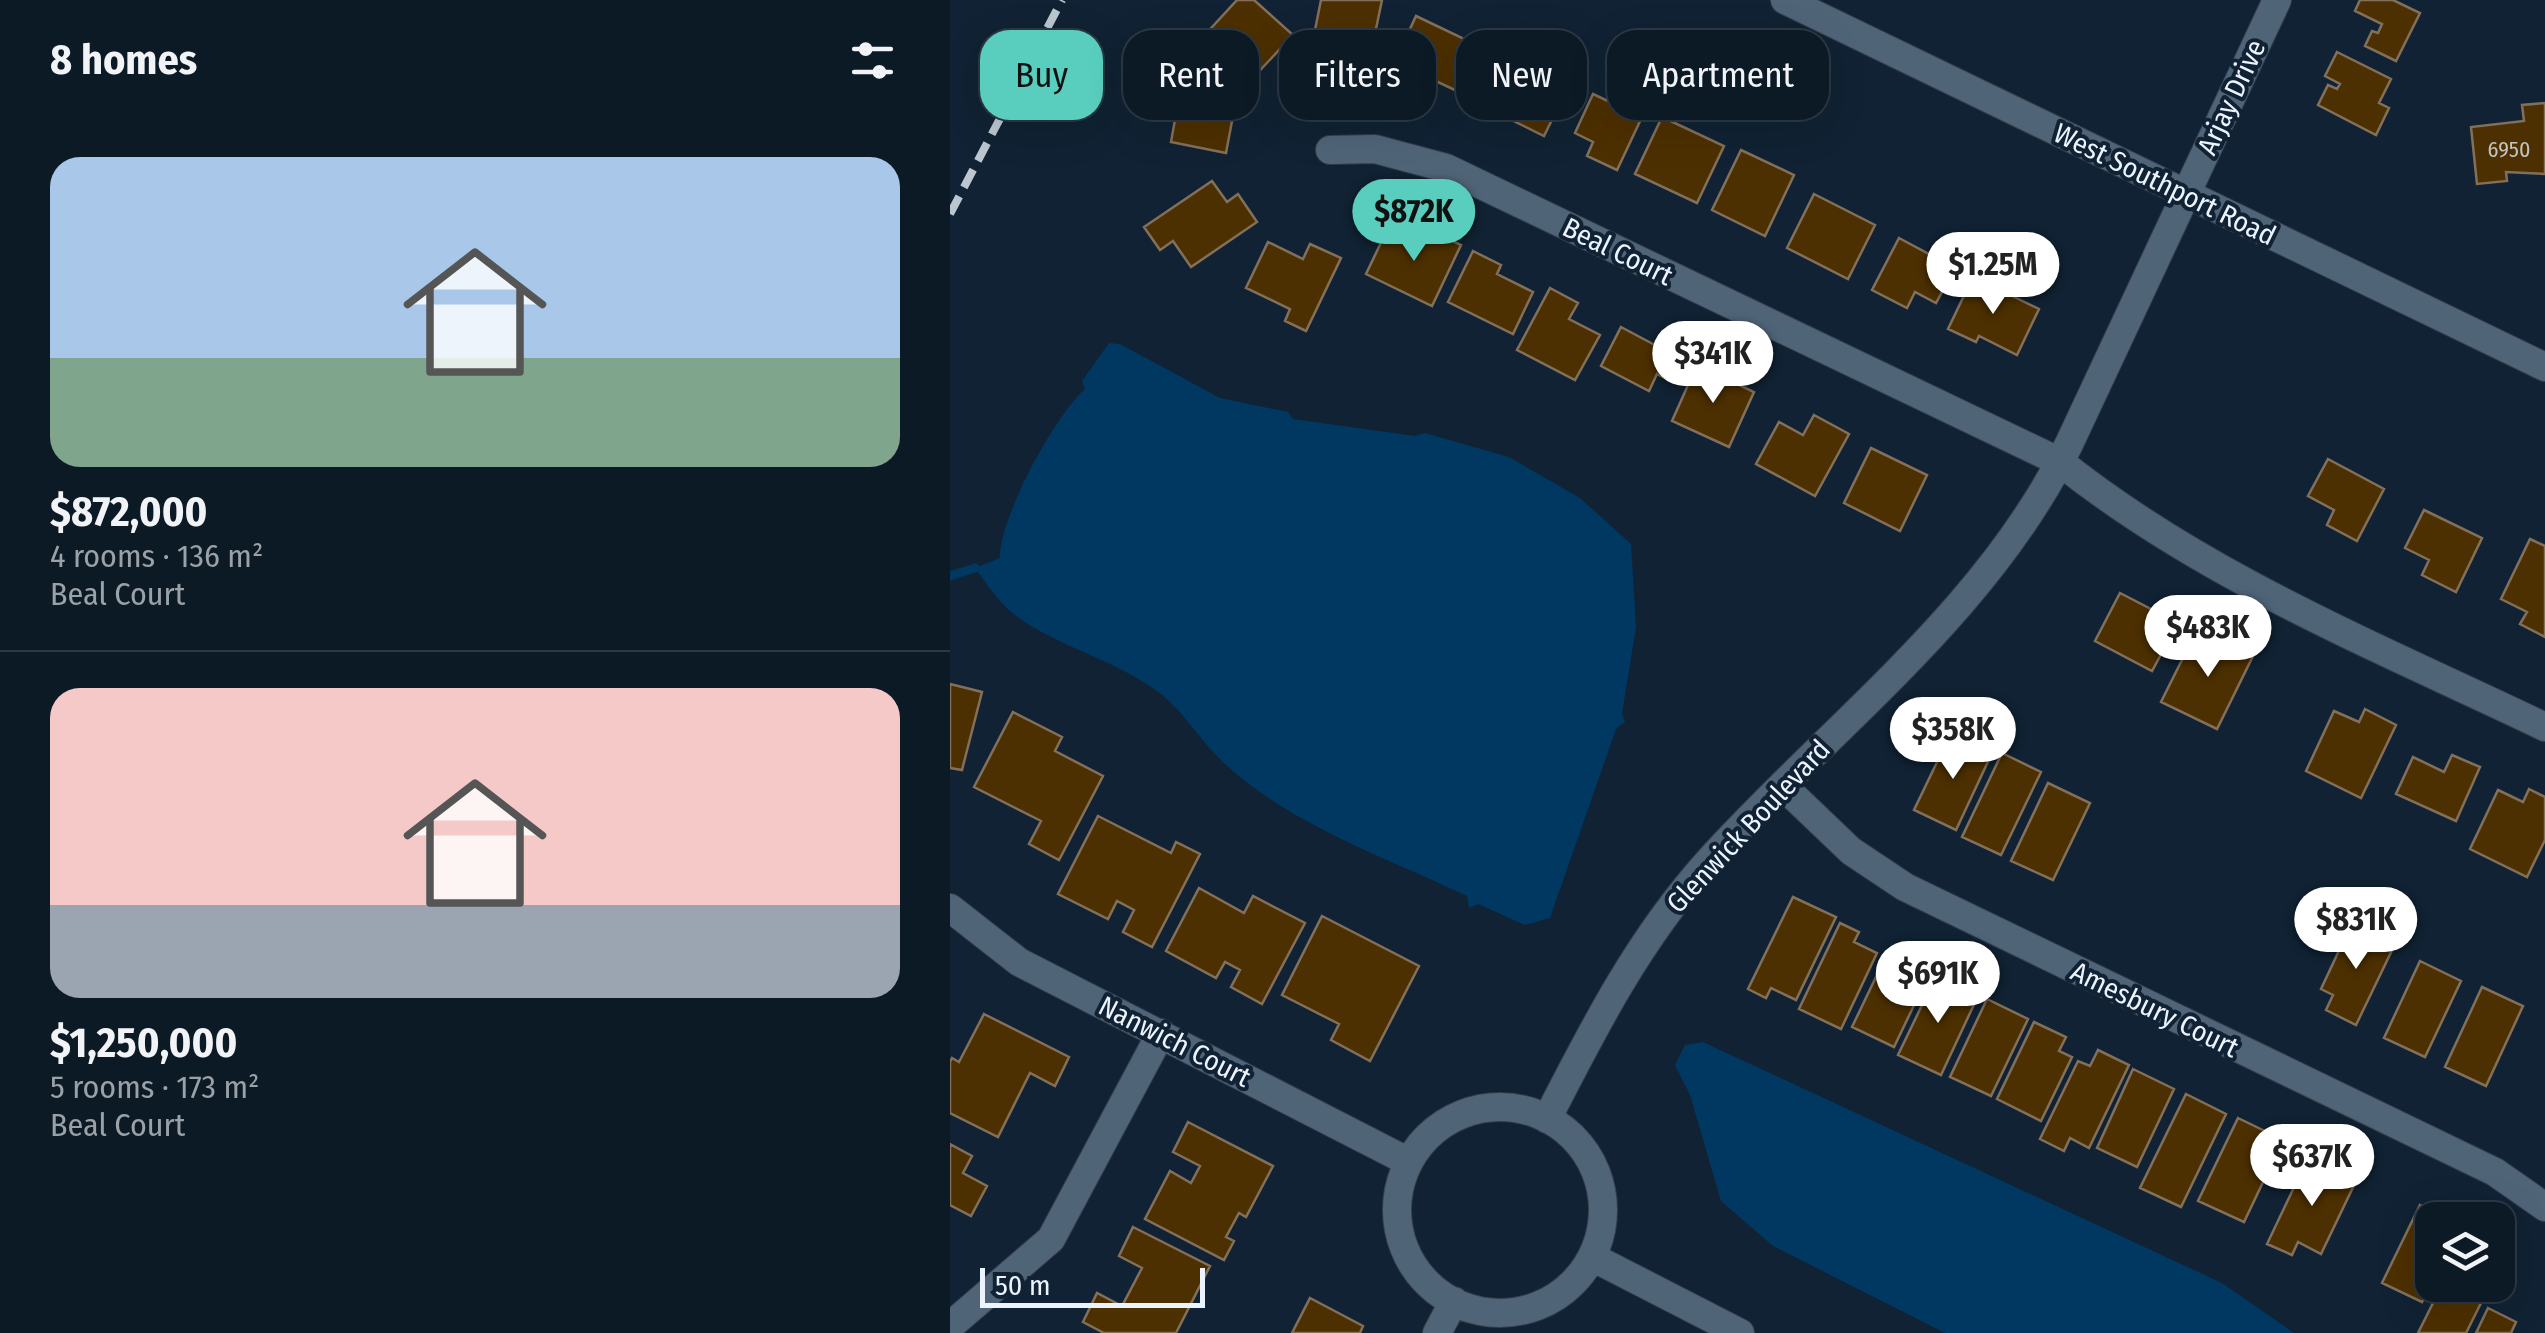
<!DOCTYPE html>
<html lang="en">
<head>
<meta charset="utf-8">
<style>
  body { margin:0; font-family:"Fira Sans Condensed",sans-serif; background:#1a2732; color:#f1f3f6; height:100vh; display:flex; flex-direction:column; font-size:38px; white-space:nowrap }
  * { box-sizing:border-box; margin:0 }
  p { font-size:32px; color:#9aa1a7 }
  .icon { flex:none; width:55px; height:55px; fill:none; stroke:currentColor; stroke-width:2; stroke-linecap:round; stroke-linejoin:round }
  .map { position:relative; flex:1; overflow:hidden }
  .sheet { display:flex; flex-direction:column; background:#0c1a26; width:950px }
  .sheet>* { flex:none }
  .top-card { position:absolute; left:30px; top:30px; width:950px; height:90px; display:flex; gap:20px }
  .fabs { position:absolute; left:1465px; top:1202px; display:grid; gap:20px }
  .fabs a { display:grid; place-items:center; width:100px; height:100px; border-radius:20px; background:#0c1a26; box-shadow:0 10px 40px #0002,0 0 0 2px #2c3843; font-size:50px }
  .scale { position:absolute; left:30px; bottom:25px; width:225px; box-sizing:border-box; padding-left:10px; border:5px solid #ebf4fe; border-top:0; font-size:28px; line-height:35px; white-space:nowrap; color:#ebf4fe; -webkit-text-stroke:8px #102233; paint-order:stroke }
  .price { position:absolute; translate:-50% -85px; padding:0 22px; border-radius:35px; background:#fff; color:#222; font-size:32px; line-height:65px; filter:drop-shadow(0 2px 5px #0008) }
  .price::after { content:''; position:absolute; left:50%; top:60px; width:30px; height:22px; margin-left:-15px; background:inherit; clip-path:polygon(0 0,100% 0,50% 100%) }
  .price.on { background:#59cebe; color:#111 }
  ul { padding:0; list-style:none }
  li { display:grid; align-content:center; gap:20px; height:530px; padding:0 50px }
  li+li { border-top:2px solid #2c3843 }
  li span { display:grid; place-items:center; height:310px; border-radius:30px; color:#555 }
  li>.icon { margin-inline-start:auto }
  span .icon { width:180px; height:180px; fill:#fffc; stroke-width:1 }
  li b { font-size:42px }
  h2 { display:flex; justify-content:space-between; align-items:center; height:120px; padding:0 50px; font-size:42px }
  .pill { padding:0 35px; border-radius:30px; background:#0c1a26; box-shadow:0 10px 40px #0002,0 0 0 2px #2c3843; font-size:35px; line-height:90px }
  .pill.on { background:#59cebe; color:#111 }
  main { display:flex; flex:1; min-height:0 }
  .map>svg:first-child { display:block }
  .water { fill:#013861 }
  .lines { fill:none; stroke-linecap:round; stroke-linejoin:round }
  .stream { stroke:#013861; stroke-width:9 }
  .building { fill:#4d3001; stroke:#83705a; stroke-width:2.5 }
  .minor-casing { stroke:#343e4c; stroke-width:30 }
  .secondary-casing { stroke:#343e4c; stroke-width:30 }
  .minor { stroke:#506478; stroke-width:28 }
  .secondary { stroke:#506478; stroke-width:28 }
  .rail { stroke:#bbc6d1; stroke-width:8; stroke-dasharray:20 10; stroke-linecap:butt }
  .labels { text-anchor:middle; stroke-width:8; stroke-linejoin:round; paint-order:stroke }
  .number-label { font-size:22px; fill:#c4c3bf }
  .street-label { font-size:28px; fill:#ebf4fe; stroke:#102233 }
</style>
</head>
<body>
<main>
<section class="sheet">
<h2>8 homes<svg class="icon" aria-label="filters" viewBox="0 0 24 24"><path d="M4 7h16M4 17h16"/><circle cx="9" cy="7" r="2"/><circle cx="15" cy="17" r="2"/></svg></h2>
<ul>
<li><span style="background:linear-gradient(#a9c7e8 65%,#7fa58c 0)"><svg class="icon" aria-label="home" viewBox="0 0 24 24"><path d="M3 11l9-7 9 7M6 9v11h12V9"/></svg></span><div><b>$872,000</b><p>4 rooms · 136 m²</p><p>Beal Court</p></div></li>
<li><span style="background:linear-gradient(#f6c9c9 70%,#9aa5b1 0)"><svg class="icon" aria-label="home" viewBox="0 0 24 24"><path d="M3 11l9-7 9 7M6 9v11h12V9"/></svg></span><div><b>$1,250,000</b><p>5 rooms · 173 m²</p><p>Beal Court</p></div></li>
</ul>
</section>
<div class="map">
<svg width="1595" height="1333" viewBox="0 0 1595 1333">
  <rect width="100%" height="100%" fill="#102233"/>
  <!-- water -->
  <path class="water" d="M159,343L170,344L270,398L338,412L343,419L465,436L475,433L559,457L630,498L681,544L686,627L672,714L675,722L666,729L600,918L575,925L528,904L519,908L517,896C437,858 341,825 275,764C251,742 234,711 207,691C163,659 108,647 65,615C49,603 37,584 25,568L50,558C49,518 105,415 135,389L132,381Z
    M753,1042L1272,1283L1344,1333H995L823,1246L771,1201L740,1095L725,1065L735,1045Z"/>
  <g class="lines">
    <!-- stream -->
    <path class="stream" d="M0,576L25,568"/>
  </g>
  <!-- building -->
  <path class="building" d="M287,0H304L343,35L300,81L253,37Z
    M371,0H432L422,48L364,35Z
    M1410,0H1443L1470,13L1446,61L1415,46L1422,31L1428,33L1432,24L1405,11Z
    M466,16L529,46L507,91L445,62Z
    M1387,52L1441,79L1429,103L1439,108L1426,135L1368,105L1378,85L1387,89L1390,84L1375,76Z
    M554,58L617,89L594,136L531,105Z
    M231,86L279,95L275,120L282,121L276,153L221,142Z
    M643,94L692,117L667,170L637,156L643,142L625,133Z
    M1595,103V174L1556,172L1557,181L1527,184L1521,127L1574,121L1572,105Z
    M712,117L774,146L747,203L685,174Z
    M791,150L844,175L815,236L762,210Z
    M262,181L277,202L288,194L307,222L241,267L223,241L210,250L194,227Z
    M864,194L925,225L898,279L837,248Z
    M438,228L473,245L480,230L511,245L482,306L416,274Z
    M949,238L1005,268L986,303L965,292L957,308L922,290Z
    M318,242L353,259L360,244L391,258L356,331L335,321L340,309L296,288Z
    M523,251L551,265L547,274L583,292L563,334L498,302Z
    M1023,277L1089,309L1067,355L1029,336L1026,342L998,329Z
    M600,288L628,303L619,319L650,335L625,380L567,350Z
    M671,327L731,359L720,381L707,374L699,391L651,366Z
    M747,365L804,392L779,447L722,421Z
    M864,415L899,434L865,496L806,464L829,422L853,435Z
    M921,448L977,475L950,531L894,503Z
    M1378,459L1434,489L1407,541L1377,525L1384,510L1358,496Z
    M1474,510L1532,538L1506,592L1472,575L1479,560L1455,548Z
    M1580,539L1595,546V637L1570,624L1577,612L1551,599Z
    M1170,593L1228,623L1202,671L1145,641Z
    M1244,636L1268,647L1272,639L1304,654L1267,729L1211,702Z
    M0,684L32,692L12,770L0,768Z
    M1415,709L1446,725L1411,798L1356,771L1384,711L1409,722Z
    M63,712L112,737L105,751L153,776L109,860L79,844L91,821L24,787Z
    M1001,733L1042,753L1006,830L964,810Z
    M1052,753L1091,772L1051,855L1012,837Z
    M1502,755L1530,767L1506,821L1446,794L1463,757L1494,772Z
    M1098,783L1140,803L1103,880L1061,861Z
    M1579,789L1595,797V840L1577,877L1520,849L1548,790L1573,802Z
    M148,816L221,853L226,842L250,854L202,947L173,932L184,910L167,901L158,919L108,894Z
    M249,888L294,913L303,896L355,923L312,1004L281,987L290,970L275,962L266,978L216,951Z
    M843,897L886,917L846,1000L821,988L816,998L798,989Z
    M372,916L469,966L420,1061L381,1040L389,1024L332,995Z
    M890,923L909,932L904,942L927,953L891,1029L849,1009Z
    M1402,923L1445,944L1406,1025L1376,1010L1383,995L1371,989Z
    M937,954L979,974L944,1047L902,1027Z
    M1470,961L1511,981L1475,1057L1434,1038Z
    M986,976L1028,996L991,1075L948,1055Z
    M1532,987L1573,1006L1536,1086L1495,1067Z
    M1037,999L1078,1019L1041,1096L1000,1077Z
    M34,1014L119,1057L105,1086L80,1073L48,1137L0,1113V1062L2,1058L9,1062Z
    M1084,1022L1116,1037L1109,1051L1122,1057L1091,1121L1047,1099Z
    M1148,1050L1179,1065L1139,1148L1120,1138L1114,1151L1090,1139L1128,1061L1140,1066Z
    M1183,1069L1224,1089L1187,1167L1147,1148Z
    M1236,1094L1276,1114L1231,1207L1190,1188Z
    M1288,1118L1321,1134L1313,1152L1325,1157L1294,1222L1248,1201Z
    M238,1122L323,1166L296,1217L289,1213L276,1237L284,1241L274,1260L195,1219L220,1171L241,1183L250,1166L223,1152Z
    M0,1144L22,1156L13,1173L37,1186L21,1216L0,1205Z
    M1358,1158L1406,1181L1371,1254L1348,1242L1342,1255L1317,1244Z
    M1470,1205L1500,1220H1482V1280L1472,1302L1432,1283Z
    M183,1227L260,1266L226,1333H154L133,1322L147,1293L172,1306L192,1268L169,1256Z
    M1492,1285H1540L1516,1333H1468Z
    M360,1298L413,1326L410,1333H342Z
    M1538,1308L1566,1322L1561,1333H1526Z"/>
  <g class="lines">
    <defs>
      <path id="minor" d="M380,150L425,149L496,168L1110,462C1254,577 1430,648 1595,727
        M833,786L901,851L955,887L1545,1172L1595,1207
        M0,908L69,962L459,1162
        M447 1210a103 103 0 1 1 206 0a103 103 0 1 1-206 0Z
        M597,1119C644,1027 689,939 758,862C882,725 1036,613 1119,444L1327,0
        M642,1257L790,1333
        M0,1326L101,1239L211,1033
        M487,1333L504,1301"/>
      <path id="secondary" d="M835,0L1595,367"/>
    </defs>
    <!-- minor casing -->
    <use href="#minor" class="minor-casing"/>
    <!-- secondary casing -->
    <use href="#secondary" class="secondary-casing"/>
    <!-- minor -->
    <use href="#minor" class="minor"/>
    <!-- secondary -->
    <use href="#secondary" class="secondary"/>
    <!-- rail -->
    <path class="rail" d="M0,214L112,0"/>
  </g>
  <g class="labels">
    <!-- number labels -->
    <g class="number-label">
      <text x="1559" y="157">6950</text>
    </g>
    <!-- street labels -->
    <g class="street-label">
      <text transform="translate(1281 97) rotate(-65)" y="10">Arjay Drive</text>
      <text transform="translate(1215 184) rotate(26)" y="10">West Southport Road</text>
      <text transform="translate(668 251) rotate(26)" y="10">Beal Court</text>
      <text transform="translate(798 826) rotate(-47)" y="10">Glenwick Boulevard</text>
      <text transform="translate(1205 1009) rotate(26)" y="10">Amesbury Court</text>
      <text transform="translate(225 1041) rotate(27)" y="10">Nanwich Court</text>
    </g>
  </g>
</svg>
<div class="fabs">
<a><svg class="icon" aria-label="layers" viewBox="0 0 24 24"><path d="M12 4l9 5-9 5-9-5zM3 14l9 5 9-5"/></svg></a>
</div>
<div class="scale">50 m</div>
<b class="price on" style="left:464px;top:264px">$872K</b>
<b class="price" style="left:1043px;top:317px">$1.25M</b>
<b class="price" style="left:763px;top:406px">$341K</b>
<b class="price" style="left:1258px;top:680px">$483K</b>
<b class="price" style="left:1003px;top:782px">$358K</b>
<b class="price" style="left:1406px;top:972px">$831K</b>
<b class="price" style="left:988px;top:1026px">$691K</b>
<b class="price" style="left:1362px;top:1209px">$637K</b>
<div class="top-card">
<a class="pill on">Buy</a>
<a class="pill">Rent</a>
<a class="pill">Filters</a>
<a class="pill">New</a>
<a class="pill">Apartment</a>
</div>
</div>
</main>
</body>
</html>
